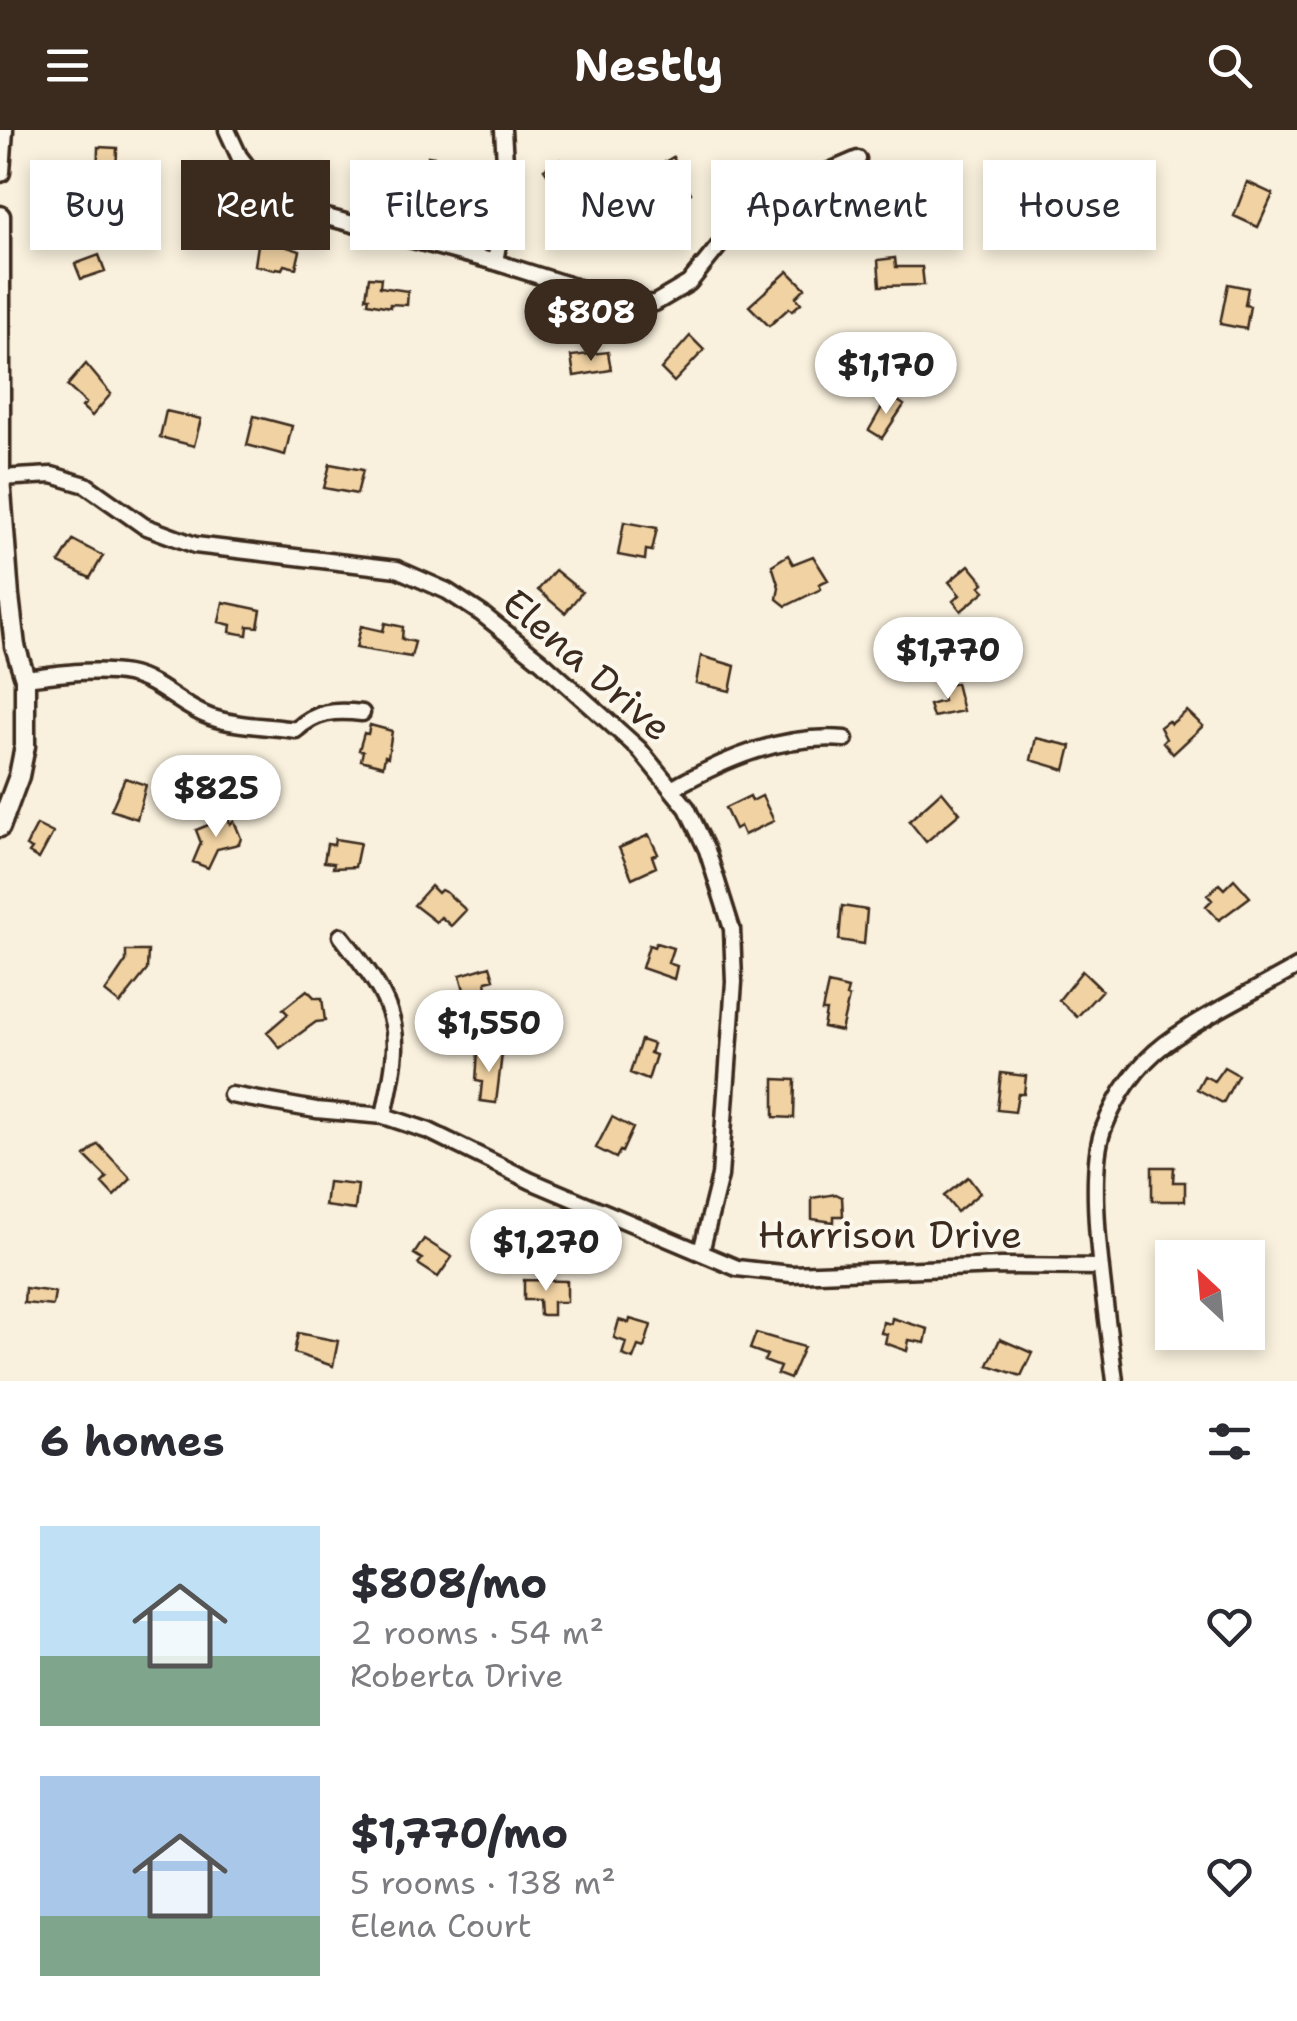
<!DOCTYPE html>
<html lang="en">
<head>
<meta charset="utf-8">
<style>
  body { margin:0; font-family:"Shantell Sans",sans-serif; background:#f7f7f7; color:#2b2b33; height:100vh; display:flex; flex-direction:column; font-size:38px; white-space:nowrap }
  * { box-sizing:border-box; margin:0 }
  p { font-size:32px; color:#7c7c81 }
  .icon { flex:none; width:55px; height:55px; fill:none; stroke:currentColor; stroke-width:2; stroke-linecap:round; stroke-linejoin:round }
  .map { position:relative; height:1251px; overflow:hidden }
  .panel { display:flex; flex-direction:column; background:#fff; flex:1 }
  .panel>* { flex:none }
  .banner { position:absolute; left:30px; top:30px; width:1238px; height:90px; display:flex; gap:20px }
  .needle { width:65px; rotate:334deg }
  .tools { position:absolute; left:1155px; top:1110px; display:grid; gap:20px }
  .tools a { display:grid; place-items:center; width:110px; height:110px; border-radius:0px; background:#fff; box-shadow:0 5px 15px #0003; font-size:50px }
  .price { position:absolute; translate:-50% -85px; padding:0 22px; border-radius:35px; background:#fff; color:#222; font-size:32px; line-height:65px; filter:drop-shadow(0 2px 5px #0008) }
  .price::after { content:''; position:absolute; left:50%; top:60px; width:30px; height:22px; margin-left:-15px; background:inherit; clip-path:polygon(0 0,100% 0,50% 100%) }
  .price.active { background:#3b2a1e; color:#fff }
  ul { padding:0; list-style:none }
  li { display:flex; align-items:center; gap:30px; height:250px; padding:0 40px }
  li span { display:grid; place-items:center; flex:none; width:280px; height:200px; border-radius:0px; color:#555 }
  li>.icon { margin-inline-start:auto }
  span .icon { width:120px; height:120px; fill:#fffc; stroke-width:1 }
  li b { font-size:42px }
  h2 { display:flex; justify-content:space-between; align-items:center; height:120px; padding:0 40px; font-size:42px }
  .tag { padding:0 35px; border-radius:0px; background:#fff; box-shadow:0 5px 15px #0003; font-size:35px; line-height:90px }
  .tag.active { background:#3b2a1e; color:#fff }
  header { display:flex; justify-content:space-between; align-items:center; height:130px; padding:0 40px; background:#3b2a1e; color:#fff; font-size:45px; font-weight:700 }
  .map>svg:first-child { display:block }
  .building { fill:#f0d2a3; stroke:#3b2a1e; stroke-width:2.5 }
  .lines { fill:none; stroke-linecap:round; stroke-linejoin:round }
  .minor-casing { stroke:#3b2a1e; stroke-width:21 }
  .tertiary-casing { stroke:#3b2a1e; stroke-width:25 }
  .minor { stroke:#fbf7ec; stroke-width:14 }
  .tertiary { stroke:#fbf7ec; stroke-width:18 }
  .labels { text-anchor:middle; stroke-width:8; stroke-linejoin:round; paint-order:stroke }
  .street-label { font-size:38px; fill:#3b2a1e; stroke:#fbf7ec }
</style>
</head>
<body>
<header><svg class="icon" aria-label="menu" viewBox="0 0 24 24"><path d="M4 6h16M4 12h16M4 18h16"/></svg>Nestly<svg class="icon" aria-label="search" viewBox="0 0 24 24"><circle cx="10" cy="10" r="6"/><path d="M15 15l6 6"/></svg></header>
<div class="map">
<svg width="1297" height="1251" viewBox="0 0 1297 1251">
  <rect width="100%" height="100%" fill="#f9f0dd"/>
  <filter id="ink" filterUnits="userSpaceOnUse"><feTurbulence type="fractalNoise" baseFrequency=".01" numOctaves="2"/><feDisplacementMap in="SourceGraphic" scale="20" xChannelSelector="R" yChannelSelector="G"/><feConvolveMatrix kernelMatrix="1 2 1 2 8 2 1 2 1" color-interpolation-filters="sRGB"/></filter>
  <g filter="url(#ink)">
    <!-- building -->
    <path class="building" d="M98,17L117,18L116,52L97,51Z
      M428,26L448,29L443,55L424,52Z
      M673,27L691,63L676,73L672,66L664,70L654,54L660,50L653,39Z
      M560,30L575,50L571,53L575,60L563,67L544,39Z
      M917,47L946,55L942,80L932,78L930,86L925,85L923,92L904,88Z
      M1247,52L1273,64L1258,97L1234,86Z
      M259,108L300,121L296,138L284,135L282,139L276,138L275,140L255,135Z
      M99,125L105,141L81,149L75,134Z
      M895,128L896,137H922L924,155L880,156L878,130Z
      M788,141L805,158L796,167L801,173L792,181L789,178L769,196L749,176Z
      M369,147L381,148L380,157L408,161L407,175L390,174V177L368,173L369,168H366Z
      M1228,154L1248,158L1245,175L1250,176L1246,199L1220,194Z
      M690,206L704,220L674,252L661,239Z
      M608,222L611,240L574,246L571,226Z
      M86,234L111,264L92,286L82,277L86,273L67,256Z
      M889,265L904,275L882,308L869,300Z
      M166,281L201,289L194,316L160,307Z
      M254,286L292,296L285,325L247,315Z
      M330,334L363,340L357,364L324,358Z
      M624,392L657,398L652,421L646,420L645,430L618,425Z
      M73,410L103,426L90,448L59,433Z
      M788,425L793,434L813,426L828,450L819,454L821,459L786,476L777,469L779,457L772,435Z
      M969,435L984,453L980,456L985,461L961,481L953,471L960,465L949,452Z
      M555,440L582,462L565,483L538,460Z
      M223,472L261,480L258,497L248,496L247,505L230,502L231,495L219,492Z
      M385,493L403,497L402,509L415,512L411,527L356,518L361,496L383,501Z
      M701,526L735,536L730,561L696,553Z
      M956,553L963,581L933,587L929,575L943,571L940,557Z
      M1187,581L1203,596L1173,624L1163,612L1166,609L1160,597L1168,591L1171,594Z
      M370,595L392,601L388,627L385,626L383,636L361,630L363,621L359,620L364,603L368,604Z
      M1036,608L1071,616L1065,640L1031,630Z
      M125,648L146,655L137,689L111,680Z
      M942,661L960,683L926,712L909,691Z
      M750,666L752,671L762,666L774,691L744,705L740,696L735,699L725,678Z
      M228,687L230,694L234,691L241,708L239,714L217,719L208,738L193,732L201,713L196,700Z
      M37,695L53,703L39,729L29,723L32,719L26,716Z
      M649,705L658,724L652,726L656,737L632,748L619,718Z
      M335,709L360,713L355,737L333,738L334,733L324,732L327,714L334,715Z
      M1234,749L1250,767L1219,790L1206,776L1212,770L1207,765L1219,754L1224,759Z
      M431,756L438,763L441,760L447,763L466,780L451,796L441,787L436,792L414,775Z
      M842,776L867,780L864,814L839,810Z
      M656,813L673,818L668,833L677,836L674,849L642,838L649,815L654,817Z
      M126,821H148L147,840L120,874L105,862L126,831Z
      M490,836L494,849L486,851L489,875L474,880L471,870L467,871L460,845Z
      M1082,841L1102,860L1077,887L1059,870Z
      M828,854L848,859L846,866L849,867L841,901L823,897L826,881H822Z
      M307,860L315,868H322L325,891L316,892L280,918L267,902L288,884L283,879Z
      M641,910L653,914L650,923L656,925L648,950L630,943Z
      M478,921L502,924L496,973L480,971L482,952L476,951Z
      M1224,937L1238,945L1223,973L1197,959L1204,946L1214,951Z
      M1001,943L1026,946L1024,964H1018L1015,982L997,980Z
      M774,949L795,950L794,988L774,987Z
      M612,987L633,998L622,1022L620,1021L616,1028L596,1018Z
      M98,1014L131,1049L114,1066L102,1053L107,1048L85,1026Z
      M1152,1037H1174L1173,1052H1185V1071H1152Z
      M968,1047L980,1063L957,1082L944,1066Z
      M328,1052L358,1055L355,1080L325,1076Z
      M836,1064L842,1067L843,1086H834V1092L812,1089V1068Z
      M424,1109L452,1127L438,1147L418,1134L422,1129L414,1124Z
      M524,1150L567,1151V1172H553V1185H540L539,1170H524Z
      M25,1158L55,1162L53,1176L24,1173Z
      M1172,1165V1204H1162L1161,1166Z
      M892,1188L928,1199L925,1213L909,1210L907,1221L885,1213L887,1204L881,1203L883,1192L891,1194Z
      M630,1189L651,1195L644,1218L638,1216L633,1229L622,1225L626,1212L614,1208L619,1190L629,1193Z
      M298,1203L338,1211L333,1236L294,1223Z
      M756,1203L804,1217L790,1249L777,1244L780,1237L764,1231L767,1225L750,1219Z
      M1000,1209L1032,1223L1021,1246L988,1235Z"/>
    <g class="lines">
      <defs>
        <path id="minor" d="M227,0L239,26L259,52L308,82L495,132L629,174L655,173L689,153L764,60
          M729,101L768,94L804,52L858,29
          M495,132L507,63L503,0
          M0,348L52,345L86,355L144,396L195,415L397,439L447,461L482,484L541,531L639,619L687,678L707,720L732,799L734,852L720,1046L701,1122
          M25,548C59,544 93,538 127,544C159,550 179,576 210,587C236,596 268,596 296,600C316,581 335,580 362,583
          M673,658C727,628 783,604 845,609
          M341,806C366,838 396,872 395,916C395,939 388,964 384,986
          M231,965L316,980L384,986L429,1001L531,1051L737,1138L791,1144L1001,1136L1101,1137
          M1115,1251C1108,1191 1084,1053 1103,1000C1116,967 1136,936 1165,914C1201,887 1257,860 1297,837"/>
        <path id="tertiary" d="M0,42L3,0
          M0,86V344
          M0,348L9,466L15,516L25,548V616L19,646L0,697"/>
      </defs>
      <!-- minor casing -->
      <use href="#minor" class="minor-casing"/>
      <!-- tertiary casing -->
      <use href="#tertiary" class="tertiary-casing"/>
      <!-- minor -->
      <use href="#minor" class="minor"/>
      <!-- tertiary -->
      <use href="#tertiary" class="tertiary"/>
    </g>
  </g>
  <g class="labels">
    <!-- street labels -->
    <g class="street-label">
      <text transform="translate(587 535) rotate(41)" y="13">Elena Drive</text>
      <text x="890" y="1118">Harrison Drive</text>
    </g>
  </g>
</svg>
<div class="tools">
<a><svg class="needle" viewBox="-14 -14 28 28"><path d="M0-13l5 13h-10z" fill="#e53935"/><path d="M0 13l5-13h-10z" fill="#7c7c81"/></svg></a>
</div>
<b class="price active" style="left:591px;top:234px">$808</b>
<b class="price" style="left:886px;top:287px">$1,170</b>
<b class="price" style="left:948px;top:572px">$1,770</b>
<b class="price" style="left:216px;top:710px">$825</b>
<b class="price" style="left:489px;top:945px">$1,550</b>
<b class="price" style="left:546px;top:1164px">$1,270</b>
<div class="banner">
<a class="tag">Buy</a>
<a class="tag active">Rent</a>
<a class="tag">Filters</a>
<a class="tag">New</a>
<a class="tag">Apartment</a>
<a class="tag">House</a>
</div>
</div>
<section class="panel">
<h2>6 homes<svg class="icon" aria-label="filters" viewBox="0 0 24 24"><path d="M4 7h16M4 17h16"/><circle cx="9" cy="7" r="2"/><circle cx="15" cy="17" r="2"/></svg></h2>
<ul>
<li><span style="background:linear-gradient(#bfe0f5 65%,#7fa58c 0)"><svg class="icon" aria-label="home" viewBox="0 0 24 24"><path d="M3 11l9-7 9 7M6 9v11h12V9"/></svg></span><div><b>$808/mo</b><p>2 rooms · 54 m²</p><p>Roberta Drive</p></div><svg class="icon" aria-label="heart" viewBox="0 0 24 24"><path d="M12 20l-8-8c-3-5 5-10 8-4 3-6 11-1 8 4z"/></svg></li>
<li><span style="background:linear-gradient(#a9c7e8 70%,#7fa58c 0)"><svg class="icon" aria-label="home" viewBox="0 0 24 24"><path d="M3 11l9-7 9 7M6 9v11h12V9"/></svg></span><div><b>$1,770/mo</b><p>5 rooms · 138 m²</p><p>Elena Court</p></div><svg class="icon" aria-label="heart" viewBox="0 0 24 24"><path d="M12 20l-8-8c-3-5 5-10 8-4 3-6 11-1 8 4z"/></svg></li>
</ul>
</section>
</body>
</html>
